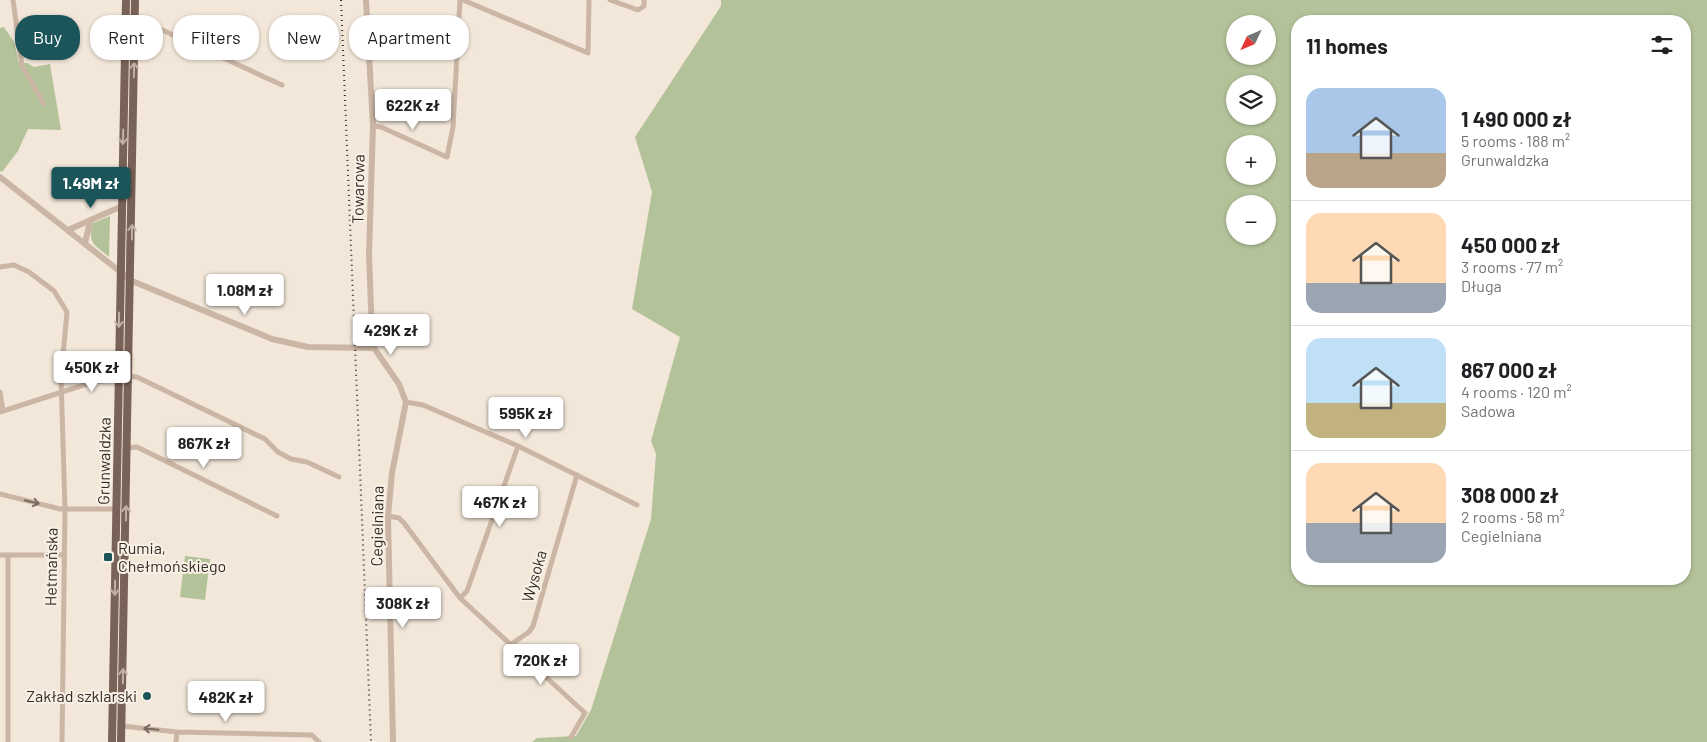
<!DOCTYPE html>
<html lang="en">
<head>
<meta charset="utf-8">
<style>
  body { margin:0; font-family:Barlow,sans-serif; background:#f2f2f2; color:#202124; height:100vh; display:flex; flex-direction:column; font-size:19px; white-space:nowrap }
  * { box-sizing:border-box; margin:0 }
  p { font-size:16px; color:#757577 }
  .icon { flex:none; width:28px; height:28px; fill:none; stroke:currentColor; stroke-width:2; stroke-linecap:round; stroke-linejoin:round }
  .map { position:relative; flex:1; overflow:hidden }
  .details { position:absolute; left:1291px; top:15px; width:400px; height:570px; display:flex; flex-direction:column; background:#fff; border-radius:20px; box-shadow:0 1px 4px #0004 }
  .details>* { flex:none }
  .hud { position:absolute; left:15px; top:15px; width:475px; height:45px; display:flex; gap:10px }
  .needle { width:32px; rotate:226deg }
  .controls { position:absolute; left:1226px; top:15px; display:grid; gap:10px }
  .controls a { display:grid; place-items:center; width:50px; height:50px; border-radius:50%; background:#fff; box-shadow:0 1px 4px #0004; font-size:25px }
  .price { position:absolute; translate:-50% -42px; padding:0 11px; border-radius:5px; background:#fff; color:#222; font-size:16px; line-height:32px; filter:drop-shadow(0 1px 2px #0008) }
  .price::after { content:''; position:absolute; left:50%; top:30px; width:15px; height:11px; margin-left:-8px; background:inherit; clip-path:polygon(0 0,100% 0,50% 100%) }
  .price.selected { background:#1b5459; color:#fff }
  ul { padding:0; list-style:none }
  li { display:flex; align-items:center; gap:15px; height:125px; padding:0 15px }
  li+li { border-top:1px solid #e0e0e0 }
  li span { display:grid; place-items:center; flex:none; width:140px; height:100px; border-radius:15px; color:#555 }
  li>.icon { margin-inline-start:auto }
  span .icon { width:60px; height:60px; fill:#fffc; stroke-width:1 }
  li b { font-size:21px }
  h2 { display:flex; justify-content:space-between; align-items:center; height:60px; padding:0 15px; font-size:21px }
  .chip { padding:0 18px; border-radius:20px; background:#fff; box-shadow:0 1px 4px #0004; font-size:18px; line-height:45px }
  .chip.selected { background:#1b5459; color:#fff }
  .map>svg:first-child { display:block }
  .green { fill:#b4c299; fill-rule:evenodd }
  .lines { fill:none; stroke-linecap:round; stroke-linejoin:round }
  .minor { stroke:#cbb6a5; stroke-width:5 }
  .tertiary { stroke:#cbb6a5; stroke-width:6 }
  .primary { stroke:#796257; stroke-width:8 }
  .rail { stroke:#362c27; stroke-width:2; stroke-dasharray:1 4; stroke-linecap:butt }
  .oneway { stroke:#c0b1a6 }
  .oneway2 { stroke:#796a60 }
  .poi-dot { fill:#1b5459; stroke:#faf1e6; stroke-width:2 }
  .labels { text-anchor:middle; stroke-width:4; stroke-linejoin:round; paint-order:stroke }
  .street-label { font-size:16px; fill:#362c27; stroke:#faf1e6 }
  .poi-label { font-size:16px; fill:#362c27; stroke:#faf1e6; text-anchor:start }
</style>
</head>
<body>
<div class="map">
<svg width="1707" height="742" viewBox="0 0 1707 742">
  <rect width="100%" height="100%" fill="#f2e7d9"/>
  <!-- green -->
  <path class="green" d="M721,0H1707V742H532L537,738L576,736L591,710L651,519L656,454L651,441L680,337L632,309L652,192L635,137L721,6ZM1298,21H1685V579H1298ZM1235,24H1268V56H1235ZM1235,84H1268V116H1235ZM1235,144H1268V176H1235ZM1235,204H1268V236H1235Z
    M4,27L14,42L19,63H27L34,67L50,64L61,130L28,129L18,151L2,172L0,171V28Z
    M110,216L109,257C94,244 87,244 93,223Z
    M185,556L210,559L205,600L180,597Z"/>
  <g class="lines">
    <!-- minor -->
    <path class="minor" d="M13,0L22,66L44,104
      M463,0L588,53L589,0
      M610,0L638,10L644,6V0
      M135,20L147,23L282,85
      M373,126L381,127L447,157L453,127L460,0
      M0,267L14,265L29,272L54,291L67,312L61,377L65,509L62,742
      M130,376L137,377L265,439L278,452L291,459L307,462L339,477
      M0,392L3,411
      M406,402L423,405L518,446L637,505
      M0,412L93,382L119,379
      M127,448L137,447L277,516
      M0,494L60,509H116
      M388,516L399,518L404,523L460,598L585,713L571,737
      M0,555H63
      M460,598L467,591L518,446
      M510,645L529,632L533,626L577,475
      M122,726L177,732L312,735L319,742
      M8,742V555
      M176,742L177,732"/>
    <!-- tertiary -->
    <path class="tertiary" d="M366,0L373,126L369,254L372,334L374,348L399,384L406,402L392,473L388,516L393,742
      M0,177L132,281L272,339L308,347L374,348
      M68,230L120,207
      M85,243L90,222"/>
    <!-- primary -->
    <path class="primary" d="M112,742L126,0
      M121,742L135,0"/>
    <!-- rail -->
    <path class="rail" d="M341,0L371,742"/>
  </g>
  <!-- one-way arrows -->
  <defs><path id="oneway-shaft" d="M-6 0H5M1.5-3L5.5 0L1.5 3" fill="none" stroke-width="1.6" stroke-linecap="round" stroke-linejoin="round" transform="scale(1.25)"/></defs>
  <g class="oneway">
    <use href="#oneway-shaft" transform="translate(134 70) rotate(-89)"/>
    <use href="#oneway-shaft" transform="translate(123 137) rotate(92)"/>
    <use href="#oneway-shaft" transform="translate(132 232) rotate(-89)"/>
    <use href="#oneway-shaft" transform="translate(119 320) rotate(91)"/>
    <use href="#oneway-shaft" transform="translate(126 513) rotate(-89)"/>
    <use href="#oneway-shaft" transform="translate(115 588) rotate(91)"/>
    <use href="#oneway-shaft" transform="translate(123 676) rotate(-89)"/>
  </g>
  <g class="oneway2">
    <use href="#oneway-shaft" transform="translate(32 502) rotate(14)"/>
    <use href="#oneway-shaft" transform="translate(151 729) rotate(-174)"/>
  </g>
  <!-- markers -->
  <g class="poi-dot">
    <rect x="103" y="552" width="10" height="10" rx="2.5"/>
    <circle cx="147" cy="696" r="5"/>
  </g>
  <g class="labels">
    <!-- street labels -->
    <g class="street-label">
      <text transform="translate(358 189) rotate(-89)" y="6">Towarowa</text>
      <text transform="translate(104 461) rotate(-89)" y="6">Grunwaldzka</text>
      <text transform="translate(377 526) rotate(-89)" y="6">Cegielniana</text>
      <text transform="translate(51 567) rotate(-89)" y="6">Hetmańska</text>
      <text transform="translate(534 576) rotate(-74)" y="6">Wysoka</text>
    </g>
    <!-- poi labels -->
    <g class="poi-label">
      <text x="118" y="554">Rumia,<tspan x="118" dy="18">Chełmońskiego</tspan></text>
      <text x="137" y="702" text-anchor="end">Zakład szklarski</text>
    </g>
  </g>
</svg>
<div class="controls">
<a><svg class="needle" viewBox="-14 -14 28 28"><path d="M0-13l5 13h-10z" fill="#e53935"/><path d="M0 13l5-13h-10z" fill="#757577"/></svg></a>
<a><svg class="icon" aria-label="layers" viewBox="0 0 24 24"><path d="M12 4l9 5-9 5-9-5zM3 14l9 5 9-5"/></svg></a>
<a>+</a>
<a>−</a>
</div>
<b class="price" style="left:413px;top:131px">622K zł</b>
<b class="price selected" style="left:91px;top:209px">1.49M zł</b>
<b class="price" style="left:245px;top:316px">1.08M zł</b>
<b class="price" style="left:391px;top:356px">429K zł</b>
<b class="price" style="left:92px;top:393px">450K zł</b>
<b class="price" style="left:526px;top:439px">595K zł</b>
<b class="price" style="left:204px;top:469px">867K zł</b>
<b class="price" style="left:500px;top:528px">467K zł</b>
<b class="price" style="left:403px;top:629px">308K zł</b>
<b class="price" style="left:541px;top:686px">720K zł</b>
<b class="price" style="left:226px;top:723px">482K zł</b>
<div class="hud">
<a class="chip selected">Buy</a>
<a class="chip">Rent</a>
<a class="chip">Filters</a>
<a class="chip">New</a>
<a class="chip">Apartment</a>
</div>
<section class="details">
<h2>11 homes<svg class="icon" aria-label="filters" viewBox="0 0 24 24"><path d="M4 7h16M4 17h16"/><circle cx="9" cy="7" r="2"/><circle cx="15" cy="17" r="2"/></svg></h2>
<ul>
<li><span style="background:linear-gradient(#a9c7e8 65%,#b9a48a 0)"><svg class="icon" aria-label="home" viewBox="0 0 24 24"><path d="M3 11l9-7 9 7M6 9v11h12V9"/></svg></span><div><b>1 490 000 zł</b><p>5 rooms · 188 m²</p><p>Grunwaldzka</p></div></li>
<li><span style="background:linear-gradient(#ffd9b3 70%,#9aa5b1 0)"><svg class="icon" aria-label="home" viewBox="0 0 24 24"><path d="M3 11l9-7 9 7M6 9v11h12V9"/></svg></span><div><b>450 000 zł</b><p>3 rooms · 77 m²</p><p>Długa</p></div></li>
<li><span style="background:linear-gradient(#bfe0f5 65%,#c2b280 0)"><svg class="icon" aria-label="home" viewBox="0 0 24 24"><path d="M3 11l9-7 9 7M6 9v11h12V9"/></svg></span><div><b>867 000 zł</b><p>4 rooms · 120 m²</p><p>Sadowa</p></div></li>
<li><span style="background:linear-gradient(#ffd9b3 60%,#9aa5b1 0)"><svg class="icon" aria-label="home" viewBox="0 0 24 24"><path d="M3 11l9-7 9 7M6 9v11h12V9"/></svg></span><div><b>308 000 zł</b><p>2 rooms · 58 m²</p><p>Cegielniana</p></div></li>
</ul>
</section>
</div>
</body>
</html>
